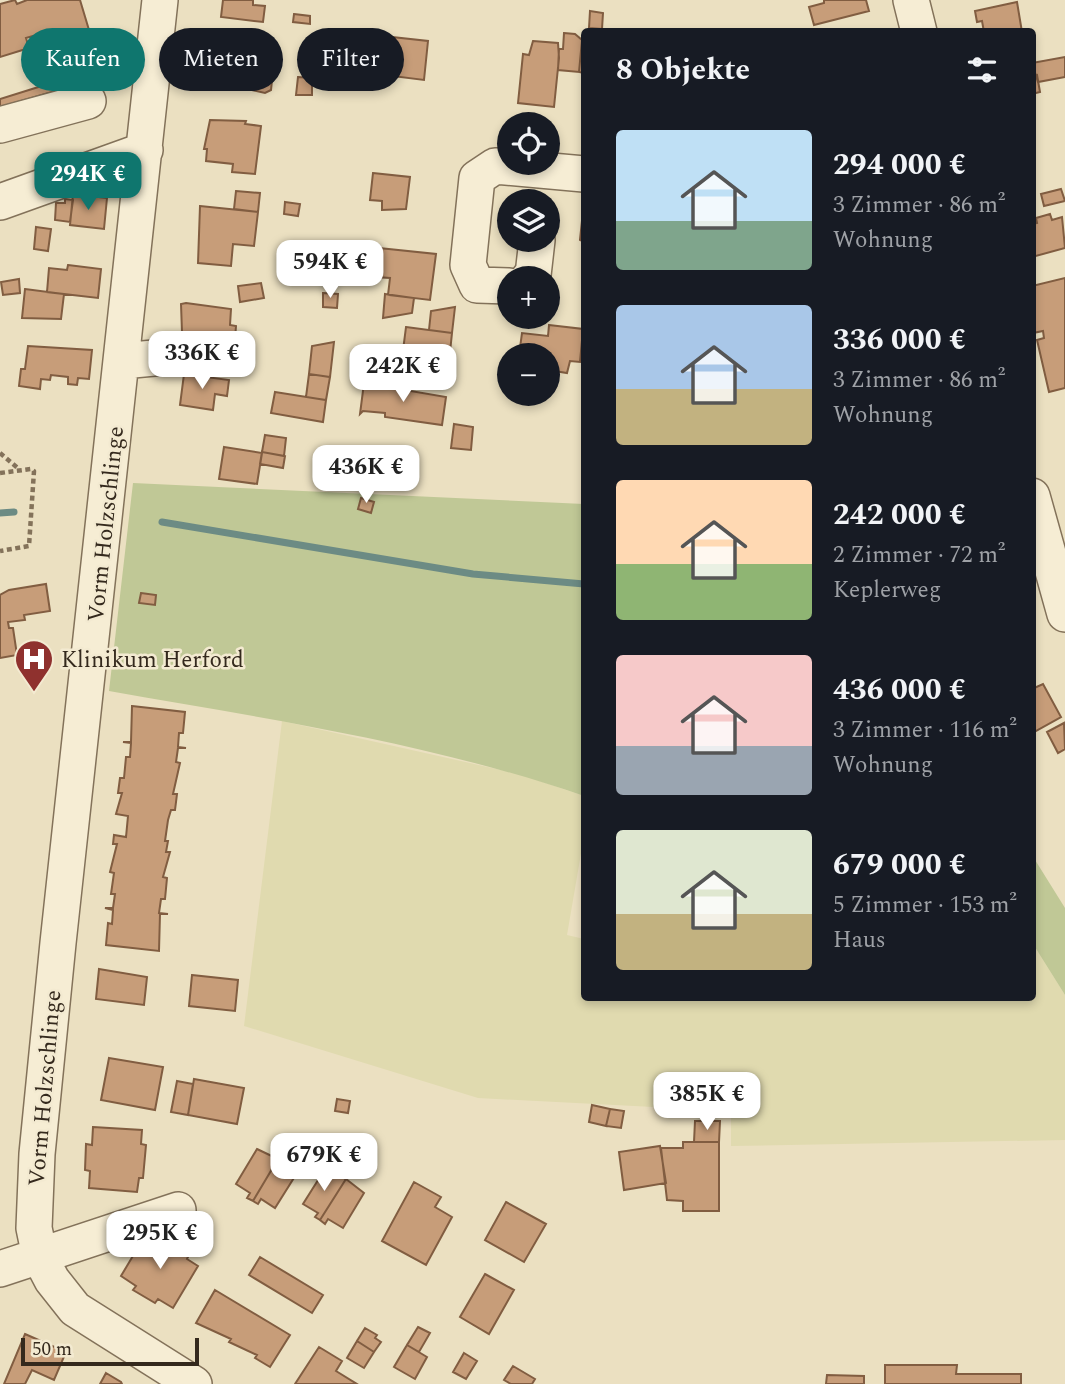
<!DOCTYPE html>
<html lang="de">
<head>
<meta charset="utf-8">
<style>
  body { margin:0; font-family:Spectral,serif; background:#20242c; color:#f1f3f6; height:100vh; display:flex; flex-direction:column; font-size:26px; white-space:nowrap }
  * { box-sizing:border-box; margin:0 }
  p { font-size:23px; color:#9ea1a6 }
  .icon { flex:none; width:38px; height:38px; fill:none; stroke:currentColor; stroke-width:2; stroke-linecap:round; stroke-linejoin:round }
  .map { position:relative; flex:1; overflow:hidden }
  .panel { position:absolute; left:581px; top:28px; width:455px; height:973px; display:flex; flex-direction:column; background:#171b24; border-radius:7px; box-shadow:0 4px 10px #0003 }
  .panel>* { flex:none }
  .top-card { position:absolute; left:21px; top:28px; width:455px; height:63px; display:flex; gap:14px }
  .tools { position:absolute; left:497px; top:112px; display:grid; gap:14px }
  .tools a { display:grid; place-items:center; width:63px; height:63px; border-radius:50%; background:#171b24; box-shadow:0 4px 10px #0003; font-size:35px }
  .scale { position:absolute; left:21px; bottom:18px; width:178px; box-sizing:border-box; padding-left:7px; border:4px solid #34291d; border-top:0; font-size:19px; line-height:24px; white-space:nowrap; color:#34291d; -webkit-text-stroke:5px #f3ead1; paint-order:stroke }
  .price { position:absolute; translate:-50% -60px; padding:0 16px; border-radius:14px; background:#fff; color:#222; font-size:23px; line-height:46px; filter:drop-shadow(0 2px 4px #0008) }
  .price::after { content:''; position:absolute; left:50%; top:42px; width:21px; height:16px; margin-left:-10px; background:inherit; clip-path:polygon(0 0,100% 0,50% 100%) }
  .price.current { background:#0f766e; color:#fff }
  ul { padding:0; list-style:none }
  li { display:flex; align-items:center; gap:21px; height:175px; padding:0 35px }
  li span { display:grid; place-items:center; flex:none; width:196px; height:140px; border-radius:7px; color:#555 }
  li>.icon { margin-inline-start:auto }
  span .icon { width:84px; height:84px; fill:#fffc; stroke-width:1 }
  li b { font-size:30px }
  h2 { display:flex; justify-content:space-between; align-items:center; height:84px; padding:0 35px; font-size:30px }
  .pill { padding:0 24px; border-radius:32px; background:#171b24; box-shadow:0 4px 10px #0003; font-size:24px; line-height:63px }
  .pill.current { background:#0f766e; color:#fff }
  .map>svg:first-child { display:block }
  .farmland { fill:#e0daaf }
  .green { fill:#c0c896 }
  .lines { fill:none; stroke-linecap:round; stroke-linejoin:round }
  .stream { stroke:#6c8b84; stroke-width:7 }
  .building { fill:#c79d79; stroke:#815d41; stroke-width:2 }
  .minor-casing { stroke:#83725a; stroke-width:38 }
  .path { stroke:#83725a; stroke-width:4.5; stroke-dasharray:5 3.5; stroke-linecap:butt }
  .minor { stroke:#f6edd4; stroke-width:35 }
  .labels { text-anchor:middle; stroke-width:5; stroke-linejoin:round; paint-order:stroke }
  .street-label { font-size:23px; fill:#34291d; stroke:#f3ead1 }
  .poi-label { font-size:23px; fill:#34291d; stroke:#f3ead1; text-anchor:start }
</style>
</head>
<body>
<div class="map">
<svg width="1065" height="1384" viewBox="0 0 1065 1384">
  <rect width="100%" height="100%" fill="#ebe0c1"/>
  <!-- farmland -->
  <path class="farmland" d="M282,721L519,774L584,796V836L567,935L584,939V998H1032L1033,944L1065,995V1140L731,1146V1111L478,1098L244,1026Z"/>
  <!-- green -->
  <path class="green" d="M133,483L584,504V796C431,743 268,719 109,691Z
    M1032,855L1065,908V995L1033,944Z"/>
  <g class="lines">
    <!-- stream -->
    <path class="stream" d="M0,513L14,512
      M162,522L473,574L584,584"/>
  </g>
  <!-- building -->
  <path class="building" d="M15,0L17,4L27,0H80L101,70L80,76L83,83L0,107V99L48,84L33,36L26,38L29,48L0,57V4Z
    M223,0H253V5L265,6L263,22L221,17Z
    M824,0H866L869,11L814,25L809,7L824,3Z
    M1017,2L1022,32H984L982,21L977,22L975,11Z
    M590,11L603,13L602,29L589,28Z
    M294,14L310,16V24L293,22Z
    M564,33L575,34L582,40L579,72L558,70L559,49H563Z
    M383,36L428,41L424,80L392,76L394,61L380,60Z
    M533,41L558,43L559,58L554,107L518,103L523,54L529,55Z
    M238,47L275,51L271,90L265,93L234,86Z
    M581,51L584,52V73L579,72Z
    M1065,57V77L1038,82L1032,63Z
    M1037,75L1040,92L1032,94V76Z
    M298,77L312,78V95H296Z
    M210,120L246,121L245,124L261,126L255,174L232,172L233,164L206,161L207,149H204Z
    M373,173L410,177L406,209L382,210V201L370,200Z
    M1061,189L1065,201L1044,206L1041,194Z
    M236,191L260,193L258,212L234,209Z
    M73,194L107,198L104,229L70,225Z
    M65,199L73,200L70,222L55,220L56,203H65Z
    M285,202L300,204L298,216L284,214Z
    M200,206L258,212L254,246L233,244L231,266L198,263Z
    M583,211H584V242L580,240Z
    M1050,214L1052,220L1062,217L1065,248L1032,257V224L1037,223L1036,218Z
    M36,227L51,229L48,251L34,249Z
    M379,248L436,254L430,300L388,295L390,278L375,277Z
    M68,265L101,269L98,298L47,292L49,268L67,270Z
    M1065,278V388L1049,392L1037,340L1044,338L1043,331L1033,333L1032,330V286Z
    M19,279L20,293L3,295L1,282Z
    M261,283L264,298L240,302L238,286Z
    M25,289L64,294L61,319L22,318Z
    M323,293L338,294L337,308L323,307Z
    M385,294L414,298L412,313L383,318Z
    M186,303L231,309L230,325L236,326L235,339L182,332L181,304Z
    M455,307L452,333L429,330L431,311Z
    M549,325L583,329L580,362L570,361L567,373L548,370V355H519L522,333L548,336Z
    M406,327L452,333L448,371L401,366Z
    M334,342L330,377L309,374L312,346Z
    M28,346L92,350L89,379L78,378L77,385L68,384V377L51,375L50,380L41,379L40,389L19,386L21,369H25Z
    M184,374L229,380L227,396L215,394L213,410L180,405Z
    M309,374L330,377L326,400L306,397Z
    M364,383L446,397L442,425L385,417V413L363,411L360,414Z
    M275,392L326,400L323,422L271,413Z
    M454,424L473,427L471,450L451,448Z
    M265,435L286,438L284,456L262,452Z
    M224,447L262,453L257,484L219,479Z
    M262,452L285,456L283,468L260,464Z
    M357,454L360,487L341,489L337,456Z
    M361,498L374,502L371,513L358,509Z
    M46,584L50,611L24,615L25,620L8,622L9,628H13L17,655L0,658V595L9,590Z
    M141,593L156,595L155,605L139,603Z
    M1043,684L1061,717L1034,732L1032,689Z
    M132,706L185,712L183,733H179L178,747L186,748H178L176,762L180,763L173,794H177L175,810H171L168,820L165,841H168L166,852H170L163,877L167,878L165,899H161L159,913L168,914H160L159,951L106,945L108,923L112,924L113,910L105,908H113L115,894H111L114,873L110,872L117,844H113L114,835L126,837L128,816L116,814L122,793H118L120,778H124L126,757H130L131,743L123,742H131Z
    M1064,723L1065,749L1058,753L1047,732Z
    M99,969L147,977L144,1005L96,999Z
    M192,975L238,980L235,1011L189,1006Z
    M109,1058L163,1067L155,1110L101,1100Z
    M194,1079L244,1088L237,1124L188,1115Z
    M177,1081L193,1084L188,1115L171,1112Z
    M337,1099L350,1101L348,1113L335,1111Z
    M592,1105L610,1109L606,1126L589,1122Z
    M610,1109L624,1111L621,1128L606,1126Z
    M695,1121H720L719,1142H694Z
    M93,1127L142,1130L141,1144L146,1145L143,1178H139L137,1192L89,1188L90,1171L85,1170L86,1144L92,1145Z
    M683,1142H719V1211H683V1201L667,1200L661,1148H683Z
    M660,1146L666,1183L624,1190L619,1152Z
    M257,1149L278,1159L253,1201L247,1198L250,1193L236,1184Z
    M278,1159L297,1173L275,1208L261,1199L258,1204L253,1201Z
    M325,1169L346,1179L320,1220L315,1217L318,1213L303,1204Z
    M346,1179L364,1193L343,1228L328,1219L325,1224L320,1220Z
    M414,1182L441,1197L435,1207L452,1217L426,1265L382,1241Z
    M506,1202L546,1224L524,1262L485,1240Z
    M146,1234L157,1242L160,1238L189,1255L187,1259L198,1266L173,1308L158,1299L155,1303L133,1290L136,1286L121,1276Z
    M260,1257L323,1295L312,1313L249,1275Z
    M485,1274L514,1290L489,1334L460,1317Z
    M215,1290L290,1335L270,1367L255,1358L257,1355L229,1342L231,1339L196,1323Z
    M418,1327L430,1333L419,1352L407,1345Z
    M365,1328L377,1335L375,1338L381,1342L374,1352L357,1341Z
    M25,1334L66,1352L54,1380L32,1370L25,1384H4Z
    M357,1341L374,1352L364,1368L347,1358Z
    M407,1345L427,1357L415,1379L394,1367Z
    M319,1347L342,1361L336,1371L357,1384H295Z
    M464,1353L477,1361L466,1379L453,1372Z
    M885,1365H957L956,1374H1021V1384H885Z
    M513,1366L535,1379L532,1384H511L504,1380Z
    M106,1373L121,1382L122,1384H100Z
    M827,1375L864,1376V1384H826Z"/>
  <g class="lines">
    <defs>
      <path id="minor" d="M160,0L58,943L37,1154L34,1228L40,1257L52,1280L75,1309L194,1384
        M911,0L919,32
        M0,125L88,101
        M0,202L145,150
        M529,278L533,275L537,240
        M509,286L477,285L468,265L477,178L495,166L584,174
        M122,361L218,352
        M1032,496L1065,614
        M0,1269L178,1210"/>
    </defs>
    <!-- minor casing -->
    <use href="#minor" class="minor-casing"/>
    <!-- path -->
    <path class="path" d="M0,453L19,469
      M0,473L31,469L34,471L29,546L0,551"/>
    <!-- minor -->
    <use href="#minor" class="minor"/>
  </g>
  <!-- icons -->
  <defs>
    <symbol id="hospital-pin" viewBox="-11 -11 22 30"><path d="M0 17L-7.5 6A9.5 9.5 0 1 1 7.5 6Z" fill="#8f312e" stroke="#f3ead1"/><path d="M-5-5h3v3.5h4V-5h3V5h-3V1.5h-4V5h-3Z" fill="#fff"/></symbol>
  </defs>
  <g fill-rule="evenodd">
    <use href="#hospital-pin" x="12" y="637" width="44" height="60"/>
  </g>
  <g class="labels">
    <!-- street labels -->
    <g class="street-label">
      <text transform="translate(105 524) rotate(-84)" y="8">Vorm Holzschlinge</text>
      <text transform="translate(44 1088) rotate(-85)" y="8">Vorm Holzschlinge</text>
    </g>
    <!-- poi labels -->
    <g class="poi-label">
      <text x="61" y="667">Klinikum Herford</text>
    </g>
  </g>
</svg>
<div class="tools">
<a><svg class="icon" aria-label="locate" viewBox="0 0 24 24"><circle cx="12" cy="12" r="6"/><path d="M12 2v4M12 18v4M2 12h4M18 12h4"/></svg></a>
<a><svg class="icon" aria-label="layers" viewBox="0 0 24 24"><path d="M12 4l9 5-9 5-9-5zM3 14l9 5 9-5"/></svg></a>
<a>+</a>
<a>−</a>
</div>
<div class="scale">50 m</div>
<b class="price current" style="left:88px;top:212px">294K €</b>
<b class="price" style="left:330px;top:300px">594K €</b>
<b class="price" style="left:202px;top:391px">336K €</b>
<b class="price" style="left:403px;top:404px">242K €</b>
<b class="price" style="left:366px;top:505px">436K €</b>
<b class="price" style="left:707px;top:1132px">385K €</b>
<b class="price" style="left:324px;top:1193px">679K €</b>
<b class="price" style="left:160px;top:1271px">295K €</b>
<div class="top-card">
<a class="pill current">Kaufen</a>
<a class="pill">Mieten</a>
<a class="pill">Filter</a>
</div>
<section class="panel">
<h2>8 Objekte<svg class="icon" aria-label="filters" viewBox="0 0 24 24"><path d="M4 7h16M4 17h16"/><circle cx="9" cy="7" r="2"/><circle cx="15" cy="17" r="2"/></svg></h2>
<ul>
<li><span style="background:linear-gradient(#bfe0f5 65%,#7fa58c 0)"><svg class="icon" aria-label="home" viewBox="0 0 24 24"><path d="M3 11l9-7 9 7M6 9v11h12V9"/></svg></span><div><b>294 000 €</b><p>3 Zimmer · 86 m²</p><p>Wohnung</p></div></li>
<li><span style="background:linear-gradient(#a9c7e8 60%,#c2b280 0)"><svg class="icon" aria-label="home" viewBox="0 0 24 24"><path d="M3 11l9-7 9 7M6 9v11h12V9"/></svg></span><div><b>336 000 €</b><p>3 Zimmer · 86 m²</p><p>Wohnung</p></div></li>
<li><span style="background:linear-gradient(#ffd9b3 60%,#8fb573 0)"><svg class="icon" aria-label="home" viewBox="0 0 24 24"><path d="M3 11l9-7 9 7M6 9v11h12V9"/></svg></span><div><b>242 000 €</b><p>2 Zimmer · 72 m²</p><p>Keplerweg</p></div></li>
<li><span style="background:linear-gradient(#f6c9c9 65%,#9aa5b1 0)"><svg class="icon" aria-label="home" viewBox="0 0 24 24"><path d="M3 11l9-7 9 7M6 9v11h12V9"/></svg></span><div><b>436 000 €</b><p>3 Zimmer · 116 m²</p><p>Wohnung</p></div></li>
<li><span style="background:linear-gradient(#dfe7d0 60%,#c2b280 0)"><svg class="icon" aria-label="home" viewBox="0 0 24 24"><path d="M3 11l9-7 9 7M6 9v11h12V9"/></svg></span><div><b>679 000 €</b><p>5 Zimmer · 153 m²</p><p>Haus</p></div></li>
</ul>
</section>
</div>
</body>
</html>
